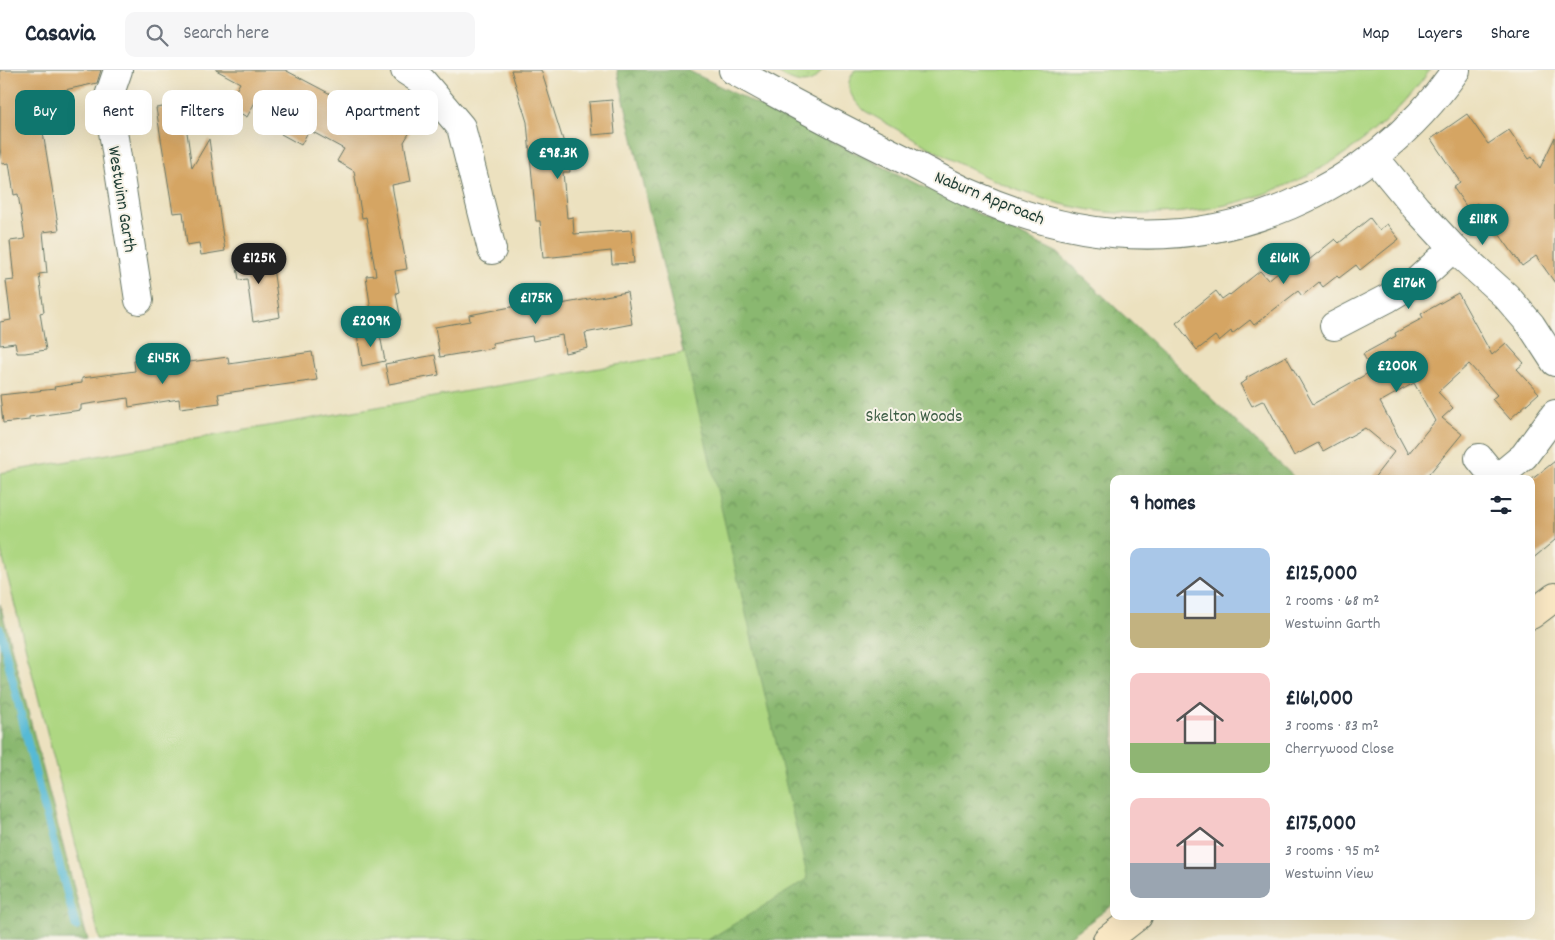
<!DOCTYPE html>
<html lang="en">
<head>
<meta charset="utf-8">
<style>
  body { margin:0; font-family:Dekko,sans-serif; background:#f6f6f7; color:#1f2937; height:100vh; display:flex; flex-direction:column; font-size:19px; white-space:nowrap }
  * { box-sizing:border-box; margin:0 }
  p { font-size:16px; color:#747a83 }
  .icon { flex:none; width:28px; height:28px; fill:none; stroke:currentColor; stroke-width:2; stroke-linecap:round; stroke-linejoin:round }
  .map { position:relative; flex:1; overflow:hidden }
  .side { position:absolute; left:1110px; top:405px; width:425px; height:445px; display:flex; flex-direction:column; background:#fff; border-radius:10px; box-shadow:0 5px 20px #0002 }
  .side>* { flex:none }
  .top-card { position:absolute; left:15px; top:20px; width:475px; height:45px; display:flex; gap:10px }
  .price { position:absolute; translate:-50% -42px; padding:0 11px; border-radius:18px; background:#0f766e; color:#fff; font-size:16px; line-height:32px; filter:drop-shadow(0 1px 2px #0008) }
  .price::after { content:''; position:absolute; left:50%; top:30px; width:15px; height:11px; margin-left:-8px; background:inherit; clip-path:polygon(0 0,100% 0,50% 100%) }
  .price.on { background:#222; color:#fff }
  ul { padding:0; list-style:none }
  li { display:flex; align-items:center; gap:15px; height:125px; padding:0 20px }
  li span { display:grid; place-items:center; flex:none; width:140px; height:100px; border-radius:10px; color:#555 }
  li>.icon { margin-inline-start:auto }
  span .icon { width:60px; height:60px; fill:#fffc; stroke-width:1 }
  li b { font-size:21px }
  h2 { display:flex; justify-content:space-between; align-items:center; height:60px; padding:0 20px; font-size:21px }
  .chip { padding:0 18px; border-radius:10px; background:#fff; box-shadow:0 5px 20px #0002; font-size:18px; line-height:45px }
  .chip.on { background:#0f766e; color:#fff }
  header { display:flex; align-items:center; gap:30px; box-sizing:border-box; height:70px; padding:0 25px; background:#fff; border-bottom:1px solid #e0e1e3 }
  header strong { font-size:24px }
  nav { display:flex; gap:28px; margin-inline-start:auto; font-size:18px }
  .search { width:350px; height:45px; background:#f6f6f7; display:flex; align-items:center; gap:12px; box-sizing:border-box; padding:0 18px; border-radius:10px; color:#747a83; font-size:19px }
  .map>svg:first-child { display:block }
  .grass { fill:url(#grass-dots); stroke:#668a5b }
  .forest { fill:url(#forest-crowns); stroke:#547a52 }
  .green { fill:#aed782; stroke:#668a5b }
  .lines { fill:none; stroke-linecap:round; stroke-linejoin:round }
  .stream { stroke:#57bad5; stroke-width:8 }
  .building { fill:#d5a563; fill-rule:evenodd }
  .street-casing { stroke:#677665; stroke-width:30 }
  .secondary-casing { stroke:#677665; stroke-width:30 }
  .street { stroke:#fff; stroke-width:28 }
  .secondary { stroke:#f9e7c3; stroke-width:28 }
  .labels { text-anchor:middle; stroke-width:4; stroke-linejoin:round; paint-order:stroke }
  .street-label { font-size:18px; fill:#1f3d34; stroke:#f7f3e8 }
  .park-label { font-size:18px; fill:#3c5c44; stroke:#f7f3e8 }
</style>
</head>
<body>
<header>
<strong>Casavia</strong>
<div class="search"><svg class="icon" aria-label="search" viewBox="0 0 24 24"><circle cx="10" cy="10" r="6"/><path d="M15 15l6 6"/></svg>Search here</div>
<nav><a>Map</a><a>Layers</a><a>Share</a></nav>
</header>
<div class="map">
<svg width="1555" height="870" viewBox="0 0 1555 870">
  <defs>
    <pattern id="grass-dots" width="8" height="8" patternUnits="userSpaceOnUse" patternTransform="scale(1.25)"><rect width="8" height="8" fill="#aed782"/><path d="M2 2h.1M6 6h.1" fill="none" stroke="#95b971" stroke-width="1.8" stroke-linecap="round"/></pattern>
    <pattern id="forest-crowns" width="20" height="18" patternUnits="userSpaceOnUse" patternTransform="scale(1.25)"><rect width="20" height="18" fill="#8ab870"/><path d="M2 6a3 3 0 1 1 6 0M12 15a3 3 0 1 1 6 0" fill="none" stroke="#70975d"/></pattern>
  </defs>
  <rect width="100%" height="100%" fill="#f7f3e8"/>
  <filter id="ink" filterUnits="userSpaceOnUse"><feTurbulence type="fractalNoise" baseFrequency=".02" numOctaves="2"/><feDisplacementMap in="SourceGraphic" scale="10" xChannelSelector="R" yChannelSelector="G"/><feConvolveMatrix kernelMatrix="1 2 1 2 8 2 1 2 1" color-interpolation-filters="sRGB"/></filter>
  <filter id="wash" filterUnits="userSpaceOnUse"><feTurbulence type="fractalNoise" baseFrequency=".0096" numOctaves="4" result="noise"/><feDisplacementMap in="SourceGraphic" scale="20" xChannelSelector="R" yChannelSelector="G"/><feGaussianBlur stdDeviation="1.12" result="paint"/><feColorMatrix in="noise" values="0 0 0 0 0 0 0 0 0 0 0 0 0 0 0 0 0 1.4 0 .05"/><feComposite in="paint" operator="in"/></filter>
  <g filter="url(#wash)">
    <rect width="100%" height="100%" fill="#ece1bf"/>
    <!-- grass -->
    <path class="grass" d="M773,0H822C809,23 789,10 773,0Z"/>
    <!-- forest -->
    <path class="forest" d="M617,0H687L1058,183L1296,409H1114V834L1065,870H708L807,809Z
      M0,534L86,864L88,870H0Z"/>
    <!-- green -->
    <path class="green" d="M855,0H1430C1342,125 1176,174 1034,126C974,106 920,72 865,41C857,34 847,23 849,12C850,8 853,3 855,0Z
      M685,283L808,809L708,870H100L0,477V403Z"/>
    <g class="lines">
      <!-- stream -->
      <path class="stream" d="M0,559L38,714L76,857"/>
    </g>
    <g id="blocks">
      <!-- building -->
      <path class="building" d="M0,0H101L97,13L37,26L59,160L43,162L47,203L39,204L44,242L40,243L46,280L25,283H17L15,273L0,275V252L11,250L6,211L14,210L10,171L25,169L18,124L14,125L9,93L2,94L0,78Z
        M216,0H285L374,47L380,37L414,55L404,72L411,111L392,115L407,199L395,201L399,222L396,223L401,250L373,255L366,206L376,205L366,147L362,148L354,101L337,91L344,79L309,60L301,75L281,64L293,41L260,23L247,47L227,36L240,13Z
        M511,0H541L569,89L570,102H563L567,148L573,147L574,164L631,160L634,193L612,194L611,181L543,188L540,151H536L527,52Z
        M612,30L615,63L592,65L589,32Z
        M183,34L192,98L209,69L225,181L201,185L199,173L187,175L183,142L173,143L156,38Z
        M1467,44L1488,74L1509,60L1529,89L1532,87L1540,98L1555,67V213L1536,186L1522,196L1477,133L1468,139L1453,117L1460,112L1431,69Z
        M1370,148L1379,160L1387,154L1399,169L1360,200L1356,195L1339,208L1337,206L1323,217L1319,212L1302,226L1298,221L1254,255L1250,250L1232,264L1231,261L1219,271L1215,266L1197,280L1176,253L1216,221L1222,229L1229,224L1230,225L1260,201L1268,210L1298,186L1304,194L1335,169L1339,173Z
        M259,180L261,192L272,191L280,247L253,252L247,209L239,210L235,184Z
        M627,222L632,254L585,263L588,278L565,283L562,265L533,271L532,266L492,273L493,278L440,287L435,257L470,251L469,245L527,234L528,240Z
        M1458,223L1492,285L1506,273L1524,293L1517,299L1539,323L1510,349L1492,329L1497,325L1469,294L1438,322L1453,338L1442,348L1462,364L1425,409H1373L1394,382L1365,358L1323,381L1318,373L1294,386L1264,330L1252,336L1240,314L1247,310L1246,308L1286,286L1313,334L1372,301L1363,284L1396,266L1395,263L1423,248L1421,244ZM1414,313L1435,351L1408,384L1380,332Z
        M379,260L385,291L362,296L357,264Z
        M312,282L317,310L218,324L220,333L180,338L179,329L129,337L128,328L81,335V340L29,347V350L3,353L0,325L55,319L54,317L82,313V308L135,301L134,291L173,285L174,294L228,287L229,294Z
        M435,285L439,305L389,314L385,294Z
        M1555,391V470L1531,490V410Z"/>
    </g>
  </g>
  <g filter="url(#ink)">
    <use href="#blocks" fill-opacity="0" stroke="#677665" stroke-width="1"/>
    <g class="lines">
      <defs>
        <path id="street" d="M118,0L108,29L139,230
          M405,0L422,11L461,57L492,180
          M733,0C789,31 846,61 903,89C925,100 947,113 969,123C1075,171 1182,181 1290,135C1358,106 1414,60 1456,0
          M1374,87L1416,138L1453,178L1506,226L1531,255L1555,292
          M1334,256L1388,228L1418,210L1453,178
          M1479,388L1496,409
          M1496,409L1524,386L1555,344"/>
        <path id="secondary" d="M1531,545L1555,527
          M1107,870L1138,846"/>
      </defs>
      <!-- street casing -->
      <use href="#street" class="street-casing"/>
      <!-- secondary casing -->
      <use href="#secondary" class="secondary-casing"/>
      <!-- street -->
      <use href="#street" class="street"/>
      <!-- secondary -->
      <use href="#secondary" class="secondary"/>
    </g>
  </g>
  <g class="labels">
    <!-- street labels -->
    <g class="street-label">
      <text transform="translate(990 127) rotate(22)" y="6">Naburn Approach</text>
      <text transform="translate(123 129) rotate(81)" y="6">Westwinn Garth</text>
    </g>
    <!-- park labels -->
    <g class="park-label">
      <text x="914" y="351">Skelton Woods</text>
    </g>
  </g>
</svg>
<b class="price" style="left:558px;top:110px">£98.3K</b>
<b class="price" style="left:1483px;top:176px">£118K</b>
<b class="price on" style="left:259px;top:215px">£125K</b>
<b class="price" style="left:1284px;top:215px">£161K</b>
<b class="price" style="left:1409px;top:240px">£176K</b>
<b class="price" style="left:536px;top:255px">£175K</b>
<b class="price" style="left:371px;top:278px">£209K</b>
<b class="price" style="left:163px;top:315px">£145K</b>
<b class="price" style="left:1397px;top:323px">£200K</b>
<div class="top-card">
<a class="chip on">Buy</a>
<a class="chip">Rent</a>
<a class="chip">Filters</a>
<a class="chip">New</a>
<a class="chip">Apartment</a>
</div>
<section class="side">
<h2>9 homes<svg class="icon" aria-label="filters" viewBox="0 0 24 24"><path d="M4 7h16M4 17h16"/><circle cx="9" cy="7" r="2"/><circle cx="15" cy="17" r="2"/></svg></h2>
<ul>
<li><span style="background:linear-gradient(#a9c7e8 65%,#c2b280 0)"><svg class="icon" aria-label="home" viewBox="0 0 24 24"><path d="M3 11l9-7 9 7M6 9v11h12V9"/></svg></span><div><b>£125,000</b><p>2 rooms · 68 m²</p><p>Westwinn Garth</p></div></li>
<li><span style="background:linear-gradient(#f6c9c9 70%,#8fb573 0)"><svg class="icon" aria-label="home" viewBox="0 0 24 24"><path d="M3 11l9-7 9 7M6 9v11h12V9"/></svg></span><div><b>£161,000</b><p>3 rooms · 83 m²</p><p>Cherrywood Close</p></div></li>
<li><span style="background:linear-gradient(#f6c9c9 65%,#9aa5b1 0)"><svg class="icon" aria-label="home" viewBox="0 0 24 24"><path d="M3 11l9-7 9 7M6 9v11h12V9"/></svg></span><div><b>£175,000</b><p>3 rooms · 95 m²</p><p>Westwinn View</p></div></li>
</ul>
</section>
</div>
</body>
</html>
